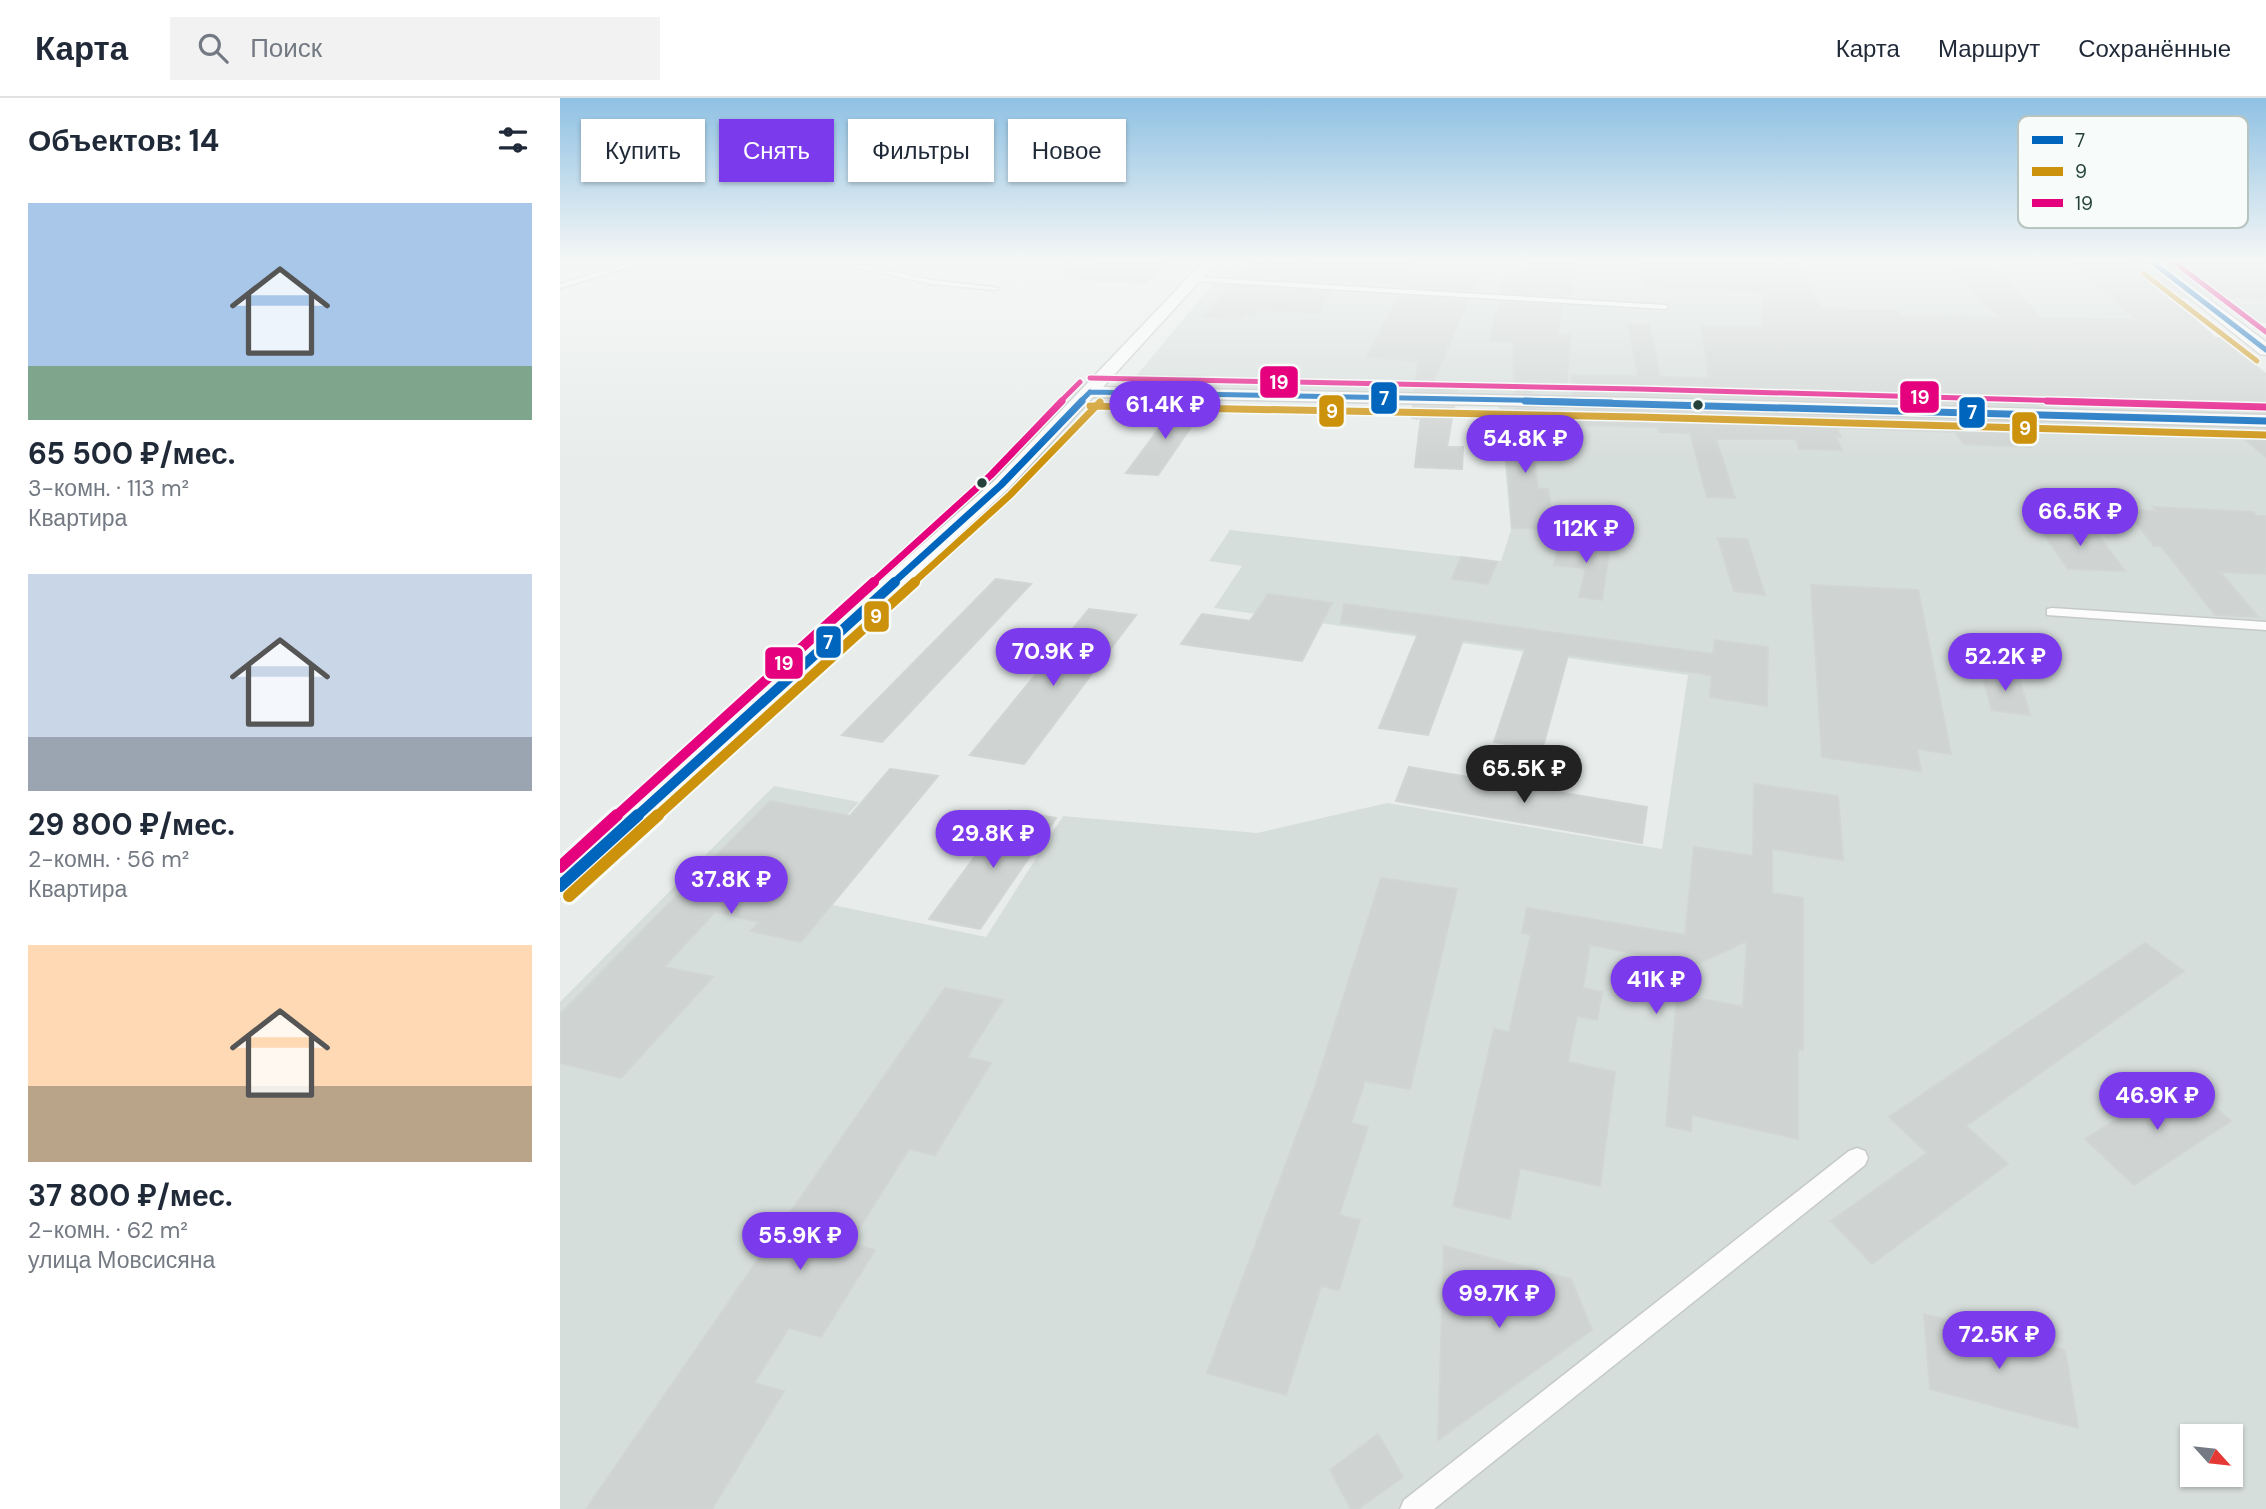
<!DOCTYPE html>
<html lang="ru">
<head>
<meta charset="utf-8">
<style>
  body { margin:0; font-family:"DM Sans",sans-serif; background:#f2f2f3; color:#1f2937; height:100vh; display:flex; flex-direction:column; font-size:26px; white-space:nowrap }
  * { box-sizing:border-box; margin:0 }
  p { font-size:23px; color:#747a83 }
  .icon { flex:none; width:38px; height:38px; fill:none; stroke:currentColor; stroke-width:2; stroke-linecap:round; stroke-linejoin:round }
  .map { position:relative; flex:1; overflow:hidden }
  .side { display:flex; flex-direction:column; background:#fff; width:560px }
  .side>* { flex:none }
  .banner { position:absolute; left:21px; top:21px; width:665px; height:63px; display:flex; gap:14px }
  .needle { width:46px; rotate:117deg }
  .buttons { position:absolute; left:1620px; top:1326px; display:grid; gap:14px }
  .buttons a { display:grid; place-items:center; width:63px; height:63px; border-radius:0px; background:#fff; box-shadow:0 2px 5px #0004; font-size:35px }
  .price { position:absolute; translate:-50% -60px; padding:0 16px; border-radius:24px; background:#7c3aed; color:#fff; font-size:23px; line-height:46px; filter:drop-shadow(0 2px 4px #0008) }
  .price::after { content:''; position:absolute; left:50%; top:42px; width:21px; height:16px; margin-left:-10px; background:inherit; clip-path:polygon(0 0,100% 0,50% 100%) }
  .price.on { background:#222; color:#fff }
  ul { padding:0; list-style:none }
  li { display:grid; align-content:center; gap:14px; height:371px; padding:0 28px }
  li span { display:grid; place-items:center; height:217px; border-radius:0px; color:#555 }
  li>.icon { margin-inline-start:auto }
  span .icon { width:126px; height:126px; fill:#fffc; stroke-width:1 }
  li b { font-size:30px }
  h2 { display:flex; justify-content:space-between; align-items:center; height:84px; padding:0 28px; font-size:30px }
  .chip { padding:0 24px; border-radius:0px; background:#fff; box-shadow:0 2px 5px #0004; font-size:24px; line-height:63px }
  .chip.on { background:#7c3aed; color:#fff }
  header { display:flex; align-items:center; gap:42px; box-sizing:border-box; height:98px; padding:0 35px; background:#fff; border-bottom:2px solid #e0e1e3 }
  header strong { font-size:33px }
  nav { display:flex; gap:38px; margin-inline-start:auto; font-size:24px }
  .search { width:490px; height:63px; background:#f2f2f3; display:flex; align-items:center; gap:18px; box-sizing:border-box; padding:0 24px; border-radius:0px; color:#747a83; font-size:26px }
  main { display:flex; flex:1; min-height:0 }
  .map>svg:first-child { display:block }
  .built { fill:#d6dedb; fill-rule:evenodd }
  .building { fill:#cfd4d2; stroke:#d1d6d4; stroke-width:2 }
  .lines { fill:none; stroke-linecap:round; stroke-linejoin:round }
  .service-casing { stroke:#c5cac8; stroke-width:3 }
  .minor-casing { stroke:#c5cac8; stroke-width:3 }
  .service { fill:#fcfcfc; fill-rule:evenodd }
  .minor { fill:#fcfcfc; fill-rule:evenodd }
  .bus-1-far3-casing { stroke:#f7fbf9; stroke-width:8 }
  .bus-1-far2-casing { stroke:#f7fbf9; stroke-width:10 }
  .bus-1-far1-casing { stroke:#f7fbf9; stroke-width:14 }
  .bus-1-casing { stroke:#f7fbf9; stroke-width:18 }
  .bus-2-far3-casing { stroke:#f7fbf9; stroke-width:8 }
  .bus-2-far2-casing { stroke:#f7fbf9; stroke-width:10 }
  .bus-2-far1-casing { stroke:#f7fbf9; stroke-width:14 }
  .bus-2-casing { stroke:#f7fbf9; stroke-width:18 }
  .bus-3-far3-casing { stroke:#f7fbf9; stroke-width:8 }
  .bus-3-far2-casing { stroke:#f7fbf9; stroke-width:10 }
  .bus-3-far1-casing { stroke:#f7fbf9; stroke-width:14 }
  .bus-3-casing { stroke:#f7fbf9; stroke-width:18 }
  .bus-1-far3 { stroke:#0065bd; stroke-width:5 }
  .bus-1-far2 { stroke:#0065bd; stroke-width:7 }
  .bus-1-far1 { stroke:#0065bd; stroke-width:10 }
  .bus-1 { stroke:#0065bd; stroke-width:12 }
  .bus-2-far3 { stroke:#cd920c; stroke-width:5 }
  .bus-2-far2 { stroke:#cd920c; stroke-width:7 }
  .bus-2-far1 { stroke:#cd920c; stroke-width:10 }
  .bus-2 { stroke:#cd920c; stroke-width:12 }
  .bus-3-far3 { stroke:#e5007d; stroke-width:5 }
  .bus-3-far2 { stroke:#e5007d; stroke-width:7 }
  .bus-3-far1 { stroke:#e5007d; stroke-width:10 }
  .bus-3 { stroke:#e5007d; stroke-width:12 }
  .bus-dot { fill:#24423a; stroke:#f7fbf9; stroke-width:2.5 }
  .key { fill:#f7fbf9; stroke:#b8c4c0; stroke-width:2 }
  .key-label { font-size:19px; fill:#24423a }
  .line-badge { stroke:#f7fbf9; stroke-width:2.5 }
  .badge-label { font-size:19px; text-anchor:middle; font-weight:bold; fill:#fff }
</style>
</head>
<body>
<header>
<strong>Карта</strong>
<div class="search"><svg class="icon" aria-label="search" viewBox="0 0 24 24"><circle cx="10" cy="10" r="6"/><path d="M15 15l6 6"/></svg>Поиск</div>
<nav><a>Карта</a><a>Маршрут</a><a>Сохранённые</a></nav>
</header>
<main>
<section class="side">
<h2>Объектов: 14<svg class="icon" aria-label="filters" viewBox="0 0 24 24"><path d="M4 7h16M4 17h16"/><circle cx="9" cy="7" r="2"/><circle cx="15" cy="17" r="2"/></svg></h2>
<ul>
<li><span style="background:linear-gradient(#a9c7e8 75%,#7fa58c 0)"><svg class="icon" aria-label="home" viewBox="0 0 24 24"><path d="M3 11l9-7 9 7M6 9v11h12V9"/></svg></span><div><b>65 500 ₽/мес.</b><p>3-комн. · 113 m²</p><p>Квартира</p></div></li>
<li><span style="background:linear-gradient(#c9d6e8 75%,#9aa5b1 0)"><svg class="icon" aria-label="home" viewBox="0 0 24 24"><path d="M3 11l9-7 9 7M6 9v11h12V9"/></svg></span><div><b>29 800 ₽/мес.</b><p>2-комн. · 56 m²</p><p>Квартира</p></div></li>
<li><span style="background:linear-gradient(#ffd9b3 65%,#b9a48a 0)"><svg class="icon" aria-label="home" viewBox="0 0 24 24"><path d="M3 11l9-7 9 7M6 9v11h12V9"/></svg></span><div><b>37 800 ₽/мес.</b><p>2-комн. · 62 m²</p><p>улица Мовсисяна</p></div></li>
</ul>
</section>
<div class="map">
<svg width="1706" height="1411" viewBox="0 0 1706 1411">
  <rect width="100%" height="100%" fill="#e8edeb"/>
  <!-- built -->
  <path class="built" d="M671,164L1568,165L1706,285V1411H0V904L214,688L299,704L216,795L426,839L503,718L697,735L827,705L1102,751L1128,577L654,510L682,468L649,463L670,432L941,463L951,432L940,312L933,297L567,289ZM1633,1339H1671V1377H1633Z
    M1606,164H1706V225L1685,224Z"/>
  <!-- building -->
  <path class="building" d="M506,164H515L518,171L538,167L540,164H607L586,185L506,180Z
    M693,164L743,165L854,164L844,185L679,179Z
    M970,164H1015L1012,196L1002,195V198L941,195L944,180L966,181Z
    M1083,164H1236L1261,211L1337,213L1341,218L1440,220L1387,168L1433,169L1481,220L1577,222L1509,164L1583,165L1624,199L1609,198L1655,240H1661L1706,276V314L1477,306L1479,308L1013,296L1011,277L1078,278L1068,226H1089L1100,279L1149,280L1142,228L1202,229L1203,194L1083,188Z
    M1614,164H1706V200L1651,199L1607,166H1617Z
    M850,175L918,178L912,193L843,189Z
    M671,188L770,194L758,215L699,212L694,218L683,217L680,221L643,219Z
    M839,198L908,202L873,284H899L897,294L855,293L858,263L807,259Z
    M939,204L1001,207L998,237H1010L1007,285L971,284L972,295H955L953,244L930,243Z
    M853,308L894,309L887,349H903L902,371L855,369L861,318L857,321L852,320Z
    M615,309L644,310L598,377L566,375Z
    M955,310L974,311L976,324H970L978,391H988L994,431L952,430L944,316H955Z
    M1014,311L1078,313L1480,325L1463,338L1471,349L1404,346L1395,334L1277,330L1281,339H1276L1282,352L1239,351L1236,341H1156L1175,400L1147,399L1130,335L1099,334L1098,329L1016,327Z
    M1672,331L1706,332V359Z
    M1593,409L1693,414L1697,418H1706V476L1660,474L1698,519L1655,517L1601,448H1594L1566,412L1597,413Z
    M1477,426L1531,428L1565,473L1508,471Z
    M1158,440L1187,441L1205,497L1174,493Z
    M1000,442L1050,447L1042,502L1019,499L1026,470L994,467Z
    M901,459L937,464L928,486L892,481Z
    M436,481L471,486L322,644L282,637Z
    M1251,487L1358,492L1391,656L1357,651L1361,673L1262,659Z
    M708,496L772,505L742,563L621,546L642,516L690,523Z
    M784,506L1153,556L1155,542L1208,549L1207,608L1150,599L1152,577L1008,557L982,652L934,644L965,551L903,542L868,637L819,630L858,536L781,525Z
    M529,511L576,517L464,666L410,657Z
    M1421,573L1458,577L1470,617L1432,612Z
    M849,669L1087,709L1082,745L836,703Z
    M330,671L378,678L241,844L191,833L199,824L155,814L104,869L153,879L61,980L0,965V916L210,703L290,718Z
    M1194,686L1278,698L1283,762L1212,751V795L1243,800V952L1238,951V1041L1132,1017L1131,1033L1106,1028L1117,896L1183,909L1187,843L1119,874L1120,864L1030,847L1023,890L1042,894L1037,922L1017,918L1008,964L1055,974L1040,1088L960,1070L950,1121L893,1108L934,931L949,934L971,837L962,835L967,810L1125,837L1134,749L1193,758Z
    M449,712L496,720L420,831L369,821Z
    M821,780L897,791L850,991L805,983L791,1025L808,1029L779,1117L800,1122L779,1192L761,1188L726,1297L647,1275L756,986Z
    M1585,845L1624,873L1406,1028L1448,1066L1312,1166L1271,1123L1367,1055L1329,1019Z
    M385,890L443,902L407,959L431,965L375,1057L349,1051L290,1145L315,1152L261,1239L229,1230L194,1285L224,1293L152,1411H26Z
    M1612,987L1623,997L1632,990L1671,1023L1574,1087L1525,1041Z
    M884,1148L1011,1181L1032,1232L878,1342Z
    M1364,1216L1505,1252L1518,1330L1370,1291Z
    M818,1336L843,1379L798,1411H791L770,1372Z"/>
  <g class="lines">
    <defs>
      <path id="service" d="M74,164H85L0,190V186Z
        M273,164H286L371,182L440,190L436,192L371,186Z
        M521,164H537L517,168V164Z
        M631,179L1105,207L1109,209L1105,211L634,183Z
        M1492,510L1706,524V532L1487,517V511Z
        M1297,1050L1305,1053L1308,1060L1305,1067L874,1411H840L844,1402L1289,1053Z"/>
      <path id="minor" d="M643,164H657L543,289L1078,300L1706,317V329L1078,310L533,299L448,391L11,796L0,800V769L434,383Z
        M1585,164H1600L1706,244V257L1700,256Z"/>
    </defs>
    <!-- service casing -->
    <use href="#service" class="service-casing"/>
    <!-- minor casing -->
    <use href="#minor" class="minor-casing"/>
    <!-- service -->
    <use href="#service" class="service"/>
    <!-- minor -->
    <use href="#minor" class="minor"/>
    <defs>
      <path id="bus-1-far3" d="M1592,164L1706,252
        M530,294L1052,304
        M520,304L530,294"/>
      <path id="bus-1-far2" d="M965,303L1706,323
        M333,485L441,387L522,303"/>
      <path id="bus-1-far1" d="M76,719L335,484"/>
      <path id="bus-1" d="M0,788L78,717"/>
      <path id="bus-2-far3" d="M1583,175L1697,263"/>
      <path id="bus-2-far2" d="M530,308L1078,319L1706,337
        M353,485L450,397L540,304"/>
      <path id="bus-2-far1" d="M96,719L355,484"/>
      <path id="bus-2" d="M9,798L98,717"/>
      <path id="bus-3-far3" d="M1614,164L1706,234
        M530,280L1078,291L1548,304
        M500,304L520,284"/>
      <path id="bus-3-far2" d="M1487,303L1706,309
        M312,485L431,377L502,303"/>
      <path id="bus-3-far1" d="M55,719L314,484"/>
      <path id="bus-3" d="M0,769L57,717"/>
    </defs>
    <!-- bus-1-far3 casing -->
    <use href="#bus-1-far3" class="bus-1-far3-casing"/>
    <!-- bus-1-far2 casing -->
    <use href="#bus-1-far2" class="bus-1-far2-casing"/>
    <!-- bus-1-far1 casing -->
    <use href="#bus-1-far1" class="bus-1-far1-casing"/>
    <!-- bus-1 casing -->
    <use href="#bus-1" class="bus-1-casing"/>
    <!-- bus-2-far3 casing -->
    <use href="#bus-2-far3" class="bus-2-far3-casing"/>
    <!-- bus-2-far2 casing -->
    <use href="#bus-2-far2" class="bus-2-far2-casing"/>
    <!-- bus-2-far1 casing -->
    <use href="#bus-2-far1" class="bus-2-far1-casing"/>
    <!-- bus-2 casing -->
    <use href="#bus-2" class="bus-2-casing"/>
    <!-- bus-3-far3 casing -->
    <use href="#bus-3-far3" class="bus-3-far3-casing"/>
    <!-- bus-3-far2 casing -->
    <use href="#bus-3-far2" class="bus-3-far2-casing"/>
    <!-- bus-3-far1 casing -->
    <use href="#bus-3-far1" class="bus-3-far1-casing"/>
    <!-- bus-3 casing -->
    <use href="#bus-3" class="bus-3-casing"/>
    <!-- bus-1-far3 -->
    <use href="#bus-1-far3" class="bus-1-far3"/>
    <!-- bus-1-far2 -->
    <use href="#bus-1-far2" class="bus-1-far2"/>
    <!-- bus-1-far1 -->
    <use href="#bus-1-far1" class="bus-1-far1"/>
    <!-- bus-1 -->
    <use href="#bus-1" class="bus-1"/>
    <!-- bus-2-far3 -->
    <use href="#bus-2-far3" class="bus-2-far3"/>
    <!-- bus-2-far2 -->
    <use href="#bus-2-far2" class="bus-2-far2"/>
    <!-- bus-2-far1 -->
    <use href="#bus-2-far1" class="bus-2-far1"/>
    <!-- bus-2 -->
    <use href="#bus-2" class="bus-2"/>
    <!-- bus-3-far3 -->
    <use href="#bus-3-far3" class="bus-3-far3"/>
    <!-- bus-3-far2 -->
    <use href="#bus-3-far2" class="bus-3-far2"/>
    <!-- bus-3-far1 -->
    <use href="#bus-3-far1" class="bus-3-far1"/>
    <!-- bus-3 -->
    <use href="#bus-3" class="bus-3"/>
  </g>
  <!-- sky -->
  <linearGradient id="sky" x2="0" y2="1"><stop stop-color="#8fc1e3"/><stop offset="0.45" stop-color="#f5f7f6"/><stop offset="1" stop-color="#f5f7f6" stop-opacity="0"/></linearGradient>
  <rect width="1706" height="361" fill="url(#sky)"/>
  <!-- markers -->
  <g class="bus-dot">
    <circle cx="1138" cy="307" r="6"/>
    <circle cx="422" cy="385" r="6"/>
  </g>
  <!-- legend -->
  <rect x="1458" y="18" width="230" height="112" rx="10" class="key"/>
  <rect x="1472" y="38" width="31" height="8" fill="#0065bd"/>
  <rect x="1472" y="69" width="31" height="9" fill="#cd920c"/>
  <rect x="1472" y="101" width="31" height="8" fill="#e5007d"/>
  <g class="key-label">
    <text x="1515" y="49">7</text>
    <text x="1515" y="80">9</text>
    <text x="1515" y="112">19</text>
  </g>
  <g class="line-badge">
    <rect x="699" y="267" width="40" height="34" rx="7" fill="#e5007d"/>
    <rect x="1339" y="282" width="41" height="34" rx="7" fill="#e5007d"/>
    <rect x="810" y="283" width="28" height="34" rx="7" fill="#0065bd"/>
    <rect x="758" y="296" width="27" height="34" rx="7" fill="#cd920c"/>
    <rect x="1398" y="298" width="28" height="33" rx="7" fill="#0065bd"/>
    <rect x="1451" y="313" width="27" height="34" rx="7" fill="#cd920c"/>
    <rect x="303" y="502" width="27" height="33" rx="7" fill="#cd920c"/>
    <rect x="255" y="527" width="27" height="34" rx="7" fill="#0065bd"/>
    <rect x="204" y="548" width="40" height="34" rx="7" fill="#e5007d"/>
  </g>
  <g class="badge-label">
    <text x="719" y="291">19</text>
    <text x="1360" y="306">19</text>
    <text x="824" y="307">7</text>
    <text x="772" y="320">9</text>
    <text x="1412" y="321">7</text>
    <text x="1465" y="337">9</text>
    <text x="316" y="525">9</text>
    <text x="268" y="551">7</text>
    <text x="224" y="572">19</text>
  </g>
</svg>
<div class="buttons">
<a><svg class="needle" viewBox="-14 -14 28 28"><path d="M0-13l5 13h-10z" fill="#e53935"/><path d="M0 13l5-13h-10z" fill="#747a83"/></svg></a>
</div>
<b class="price" style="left:605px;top:343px">61.4K ₽</b>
<b class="price" style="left:965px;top:377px">54.8K ₽</b>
<b class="price" style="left:1520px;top:450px">66.5K ₽</b>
<b class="price" style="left:1026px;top:467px">112K ₽</b>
<b class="price" style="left:493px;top:590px">70.9K ₽</b>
<b class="price" style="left:1445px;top:595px">52.2K ₽</b>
<b class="price on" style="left:964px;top:707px">65.5K ₽</b>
<b class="price" style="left:433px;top:772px">29.8K ₽</b>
<b class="price" style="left:171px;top:818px">37.8K ₽</b>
<b class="price" style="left:1096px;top:918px">41K ₽</b>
<b class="price" style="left:1597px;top:1034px">46.9K ₽</b>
<b class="price" style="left:240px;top:1174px">55.9K ₽</b>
<b class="price" style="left:939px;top:1232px">99.7K ₽</b>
<b class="price" style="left:1439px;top:1273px">72.5K ₽</b>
<div class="banner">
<a class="chip">Купить</a>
<a class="chip on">Снять</a>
<a class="chip">Фильтры</a>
<a class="chip">Новое</a>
</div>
</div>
</main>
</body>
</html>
